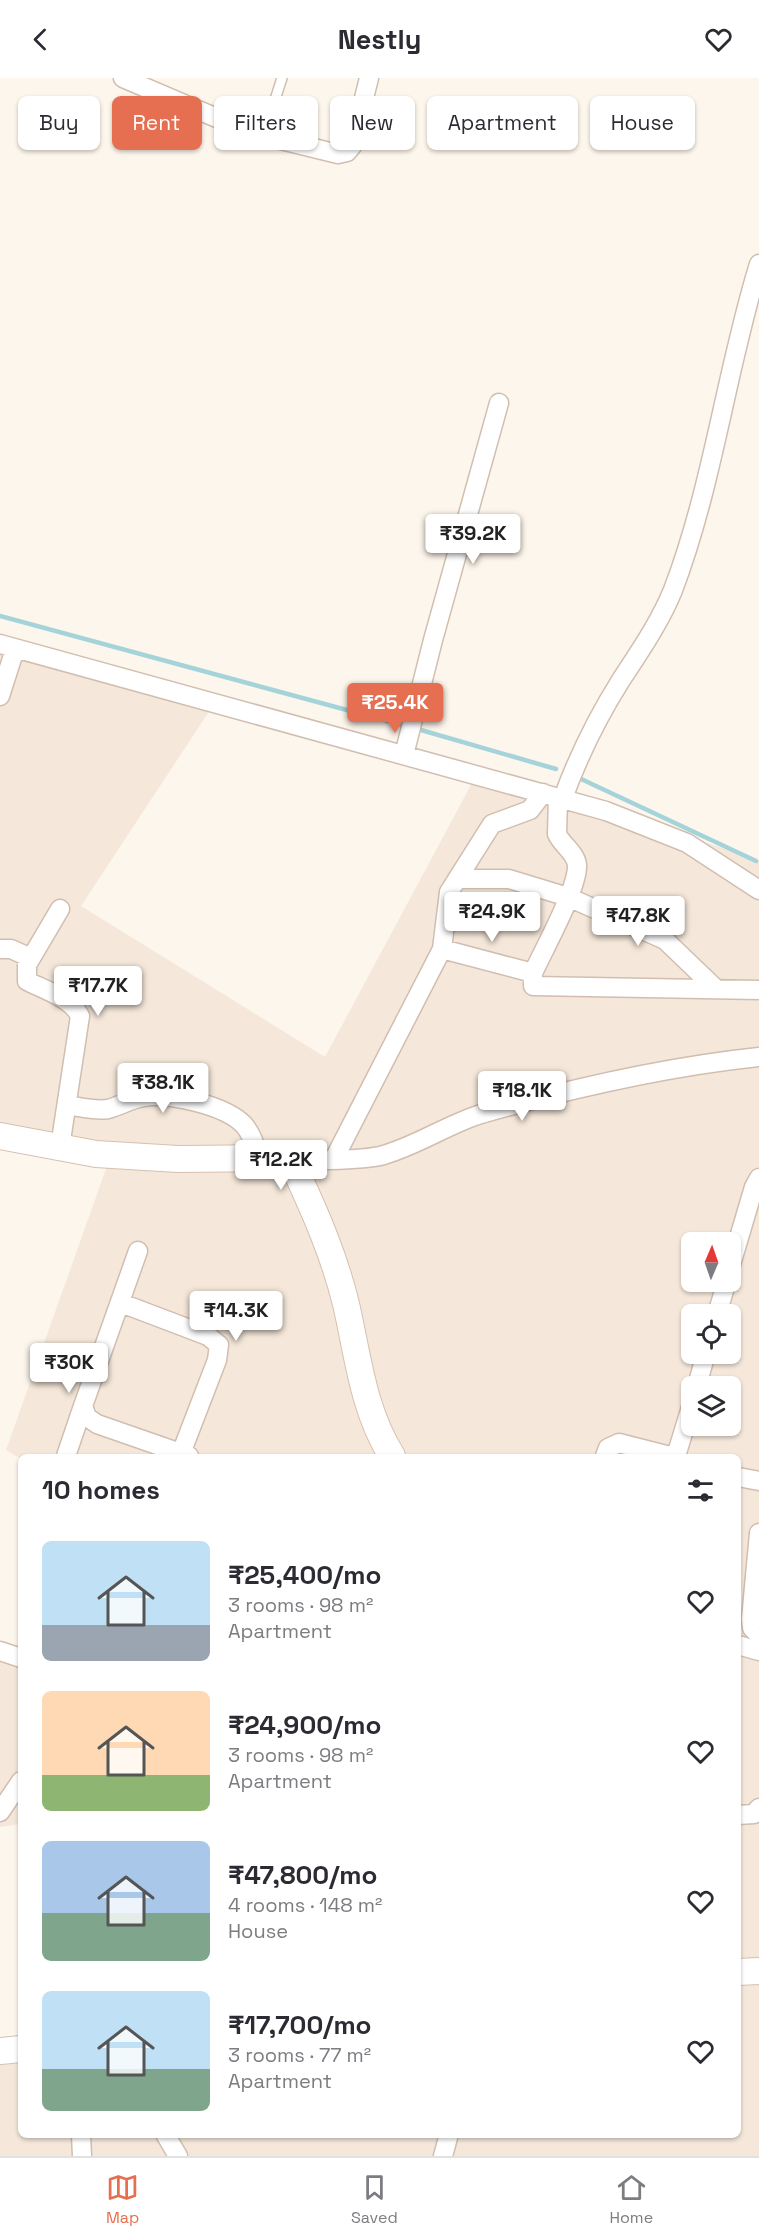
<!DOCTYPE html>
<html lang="en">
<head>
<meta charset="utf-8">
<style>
  body { margin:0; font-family:"Space Grotesk",sans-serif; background:#f7f7f7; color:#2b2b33; height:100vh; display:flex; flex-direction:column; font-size:22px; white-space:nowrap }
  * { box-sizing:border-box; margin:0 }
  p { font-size:20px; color:#7c7c81 }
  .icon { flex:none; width:33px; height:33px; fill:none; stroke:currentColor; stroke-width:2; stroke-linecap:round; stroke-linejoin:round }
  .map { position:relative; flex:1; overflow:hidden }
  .panel { position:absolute; left:18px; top:1376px; width:723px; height:684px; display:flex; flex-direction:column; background:#fff; border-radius:9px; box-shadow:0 2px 4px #0004 }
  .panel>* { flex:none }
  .banner { position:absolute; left:18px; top:18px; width:723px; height:54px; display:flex; gap:12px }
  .needle { width:39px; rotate:2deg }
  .tools { position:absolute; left:681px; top:1154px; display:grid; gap:12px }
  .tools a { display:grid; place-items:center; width:60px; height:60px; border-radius:9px; background:#fff; box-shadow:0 2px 4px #0004; font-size:30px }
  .price { position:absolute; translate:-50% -51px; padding:0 14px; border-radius:6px; background:#fff; color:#222; font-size:20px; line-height:39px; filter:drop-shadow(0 2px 3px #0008) }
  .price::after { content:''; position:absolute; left:50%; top:36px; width:18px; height:14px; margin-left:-9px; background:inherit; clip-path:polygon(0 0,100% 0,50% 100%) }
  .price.active { background:#e76f51; color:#fff }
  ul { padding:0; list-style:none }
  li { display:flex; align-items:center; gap:18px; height:150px; padding:0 24px }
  li span { display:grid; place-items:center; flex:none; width:168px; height:120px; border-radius:9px; color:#555 }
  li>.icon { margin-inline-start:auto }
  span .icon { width:72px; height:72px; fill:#fffc; stroke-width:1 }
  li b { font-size:26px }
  h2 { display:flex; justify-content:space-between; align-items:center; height:72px; padding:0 24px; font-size:26px }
  .chip { padding:0 21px; border-radius:9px; background:#fff; box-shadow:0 2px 4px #0004; font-size:21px; line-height:54px }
  .chip.active { background:#e76f51; color:#fff }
  header { display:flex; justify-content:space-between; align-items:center; height:78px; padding:0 24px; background:#fff; font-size:27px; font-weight:700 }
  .tab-bar { display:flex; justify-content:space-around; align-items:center; height:84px; border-top:2px solid #e1e1e2; background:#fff; font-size:16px; color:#7c7c81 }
  .tab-bar a { display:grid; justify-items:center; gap:3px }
  .tab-bar .active { color:#e76f51 }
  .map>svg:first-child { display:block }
  .residential { fill:#f5e8da; fill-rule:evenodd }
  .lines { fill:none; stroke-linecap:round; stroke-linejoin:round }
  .stream { stroke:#a5d3da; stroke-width:4.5 }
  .lane-casing { stroke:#d1beb0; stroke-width:12 }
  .street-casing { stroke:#d1beb0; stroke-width:21 }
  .secondary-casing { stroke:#d6c0b0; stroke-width:28 }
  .lane { stroke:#fff; stroke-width:9 }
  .street { stroke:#fff; stroke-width:18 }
  .secondary { stroke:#fff; stroke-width:26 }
</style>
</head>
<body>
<header><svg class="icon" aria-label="back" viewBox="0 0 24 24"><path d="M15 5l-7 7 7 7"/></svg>Nestly<svg class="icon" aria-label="heart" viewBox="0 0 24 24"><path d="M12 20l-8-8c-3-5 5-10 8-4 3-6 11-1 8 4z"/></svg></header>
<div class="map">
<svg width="759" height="2078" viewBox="0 0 759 2078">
  <rect width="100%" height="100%" fill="#fdf6ec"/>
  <!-- residential -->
  <path class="residential" d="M0,564L212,629L81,828L325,979L480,690L759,782V2078H0V1987L21,1985V2056H738V1378H21V1381L6,1372L112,1074L0,1061ZM692,1164H730V1203H692ZM692,1236H730V1275H692ZM692,1308H730V1347H692Z
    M0,1568L21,1577V1746L0,1749Z"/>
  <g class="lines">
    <!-- stream -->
    <path class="stream" d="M0,538L406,648
      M414,650L556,691
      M579,700L756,783"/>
    <defs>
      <path id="lane" d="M263,59L282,0"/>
      <path id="street" d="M123,0L252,55L338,76L347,74L352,68L369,0
        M0,566L606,733L687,765L759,812
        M0,618L15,571
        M404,677L433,562L499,325
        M558,719L557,756C561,766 576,775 577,787C578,810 544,871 533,895V908L759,912
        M563,720C578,679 597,640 621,602C640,573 660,544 673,512C713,407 726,293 759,186
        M457,801H509L568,819L665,862L715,910
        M0,871H11L31,880
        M442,871L533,895
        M67,1027C80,1029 95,1033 108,1031C120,1028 131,1021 143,1019C170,1015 225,1027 244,1047C252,1056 255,1068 259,1080
        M60,1069L80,938C71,920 45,912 27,903V887L60,831
        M334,1081L442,871L449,814L492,746L530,732L543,715
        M288,1083C318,1081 350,1084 380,1078C415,1069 446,1047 481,1036C573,1010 664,989 759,979
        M138,1173L83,1328L87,1339L97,1346L189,1378
        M730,1190L754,1109L759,1100
        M121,1225L208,1258L219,1267L217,1282L180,1378
        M717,1236L727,1203
        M697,1308L706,1275
        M66,1378L83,1328
        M605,1378L608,1370L619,1365L670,1378
        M676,1378L692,1326
        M738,1399L759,1403
        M759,1455L751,1541L752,1550L759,1557
        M738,1567L759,1573
        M0,1573L21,1580
        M0,1734L21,1703
        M738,1737L754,1736L759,1730
        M81,2056L82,2078
        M165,2056L178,2078
        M443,2078L449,2056"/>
      <path id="secondary" d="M0,1058L96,1076L178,1081L275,1080L288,1083L294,1089C315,1134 334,1177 346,1226C358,1278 363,1332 392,1378
        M738,1894L759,1893
        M0,1973L21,1971"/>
    </defs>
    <!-- lane casing -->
    <use href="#lane" class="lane-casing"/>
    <!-- street casing -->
    <use href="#street" class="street-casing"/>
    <!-- secondary casing -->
    <use href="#secondary" class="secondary-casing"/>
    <!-- lane -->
    <use href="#lane" class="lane"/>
    <!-- street -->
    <use href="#street" class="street"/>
    <!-- secondary -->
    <use href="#secondary" class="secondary"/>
  </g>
</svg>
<div class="tools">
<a><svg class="needle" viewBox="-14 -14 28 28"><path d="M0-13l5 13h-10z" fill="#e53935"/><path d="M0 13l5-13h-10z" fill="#7c7c81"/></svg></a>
<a><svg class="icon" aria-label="locate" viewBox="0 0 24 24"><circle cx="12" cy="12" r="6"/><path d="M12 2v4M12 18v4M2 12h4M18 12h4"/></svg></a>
<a><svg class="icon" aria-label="layers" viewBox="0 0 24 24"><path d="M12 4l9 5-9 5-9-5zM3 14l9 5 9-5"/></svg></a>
</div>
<b class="price" style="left:473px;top:487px">₹39.2K</b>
<b class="price active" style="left:395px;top:656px">₹25.4K</b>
<b class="price" style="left:492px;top:865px">₹24.9K</b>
<b class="price" style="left:638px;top:869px">₹47.8K</b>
<b class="price" style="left:98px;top:939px">₹17.7K</b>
<b class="price" style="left:163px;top:1036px">₹38.1K</b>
<b class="price" style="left:522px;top:1044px">₹18.1K</b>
<b class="price" style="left:281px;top:1113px">₹12.2K</b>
<b class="price" style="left:236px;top:1264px">₹14.3K</b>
<b class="price" style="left:69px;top:1316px">₹30K</b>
<div class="banner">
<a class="chip">Buy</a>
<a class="chip active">Rent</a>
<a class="chip">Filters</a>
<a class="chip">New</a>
<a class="chip">Apartment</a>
<a class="chip">House</a>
</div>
<section class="panel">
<h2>10 homes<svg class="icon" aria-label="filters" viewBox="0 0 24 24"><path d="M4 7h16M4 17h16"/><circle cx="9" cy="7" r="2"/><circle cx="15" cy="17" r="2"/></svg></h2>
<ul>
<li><span style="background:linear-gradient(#bfe0f5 70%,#9aa5b1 0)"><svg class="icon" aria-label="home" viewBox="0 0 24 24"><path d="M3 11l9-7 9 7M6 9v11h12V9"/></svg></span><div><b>₹25,400/mo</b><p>3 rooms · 98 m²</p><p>Apartment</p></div><svg class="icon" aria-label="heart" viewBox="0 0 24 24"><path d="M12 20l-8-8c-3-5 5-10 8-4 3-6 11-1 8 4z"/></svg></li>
<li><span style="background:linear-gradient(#ffd9b3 70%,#8fb573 0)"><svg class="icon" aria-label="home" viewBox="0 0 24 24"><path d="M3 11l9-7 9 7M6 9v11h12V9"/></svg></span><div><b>₹24,900/mo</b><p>3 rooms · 98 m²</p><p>Apartment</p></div><svg class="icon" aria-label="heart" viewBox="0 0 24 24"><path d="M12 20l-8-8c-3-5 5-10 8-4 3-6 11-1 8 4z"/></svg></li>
<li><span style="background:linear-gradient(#a9c7e8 60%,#7fa58c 0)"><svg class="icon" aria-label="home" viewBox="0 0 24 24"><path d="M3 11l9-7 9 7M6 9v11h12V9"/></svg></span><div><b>₹47,800/mo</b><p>4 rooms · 148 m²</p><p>House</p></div><svg class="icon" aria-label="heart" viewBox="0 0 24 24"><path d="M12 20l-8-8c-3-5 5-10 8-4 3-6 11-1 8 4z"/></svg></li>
<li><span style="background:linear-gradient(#bfe0f5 65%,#7fa58c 0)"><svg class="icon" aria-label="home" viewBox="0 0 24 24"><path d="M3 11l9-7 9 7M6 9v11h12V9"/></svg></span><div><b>₹17,700/mo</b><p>3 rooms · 77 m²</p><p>Apartment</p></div><svg class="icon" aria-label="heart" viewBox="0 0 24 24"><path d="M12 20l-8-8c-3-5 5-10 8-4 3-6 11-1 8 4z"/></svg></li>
</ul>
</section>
</div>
<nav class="tab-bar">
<a class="active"><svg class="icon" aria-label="map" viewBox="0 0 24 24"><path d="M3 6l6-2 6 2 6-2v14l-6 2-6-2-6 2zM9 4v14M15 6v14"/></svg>Map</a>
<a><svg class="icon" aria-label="saved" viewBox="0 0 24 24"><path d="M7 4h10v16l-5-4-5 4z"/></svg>Saved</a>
<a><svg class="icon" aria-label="home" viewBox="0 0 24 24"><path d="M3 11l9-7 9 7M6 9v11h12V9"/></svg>Home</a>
</nav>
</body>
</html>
